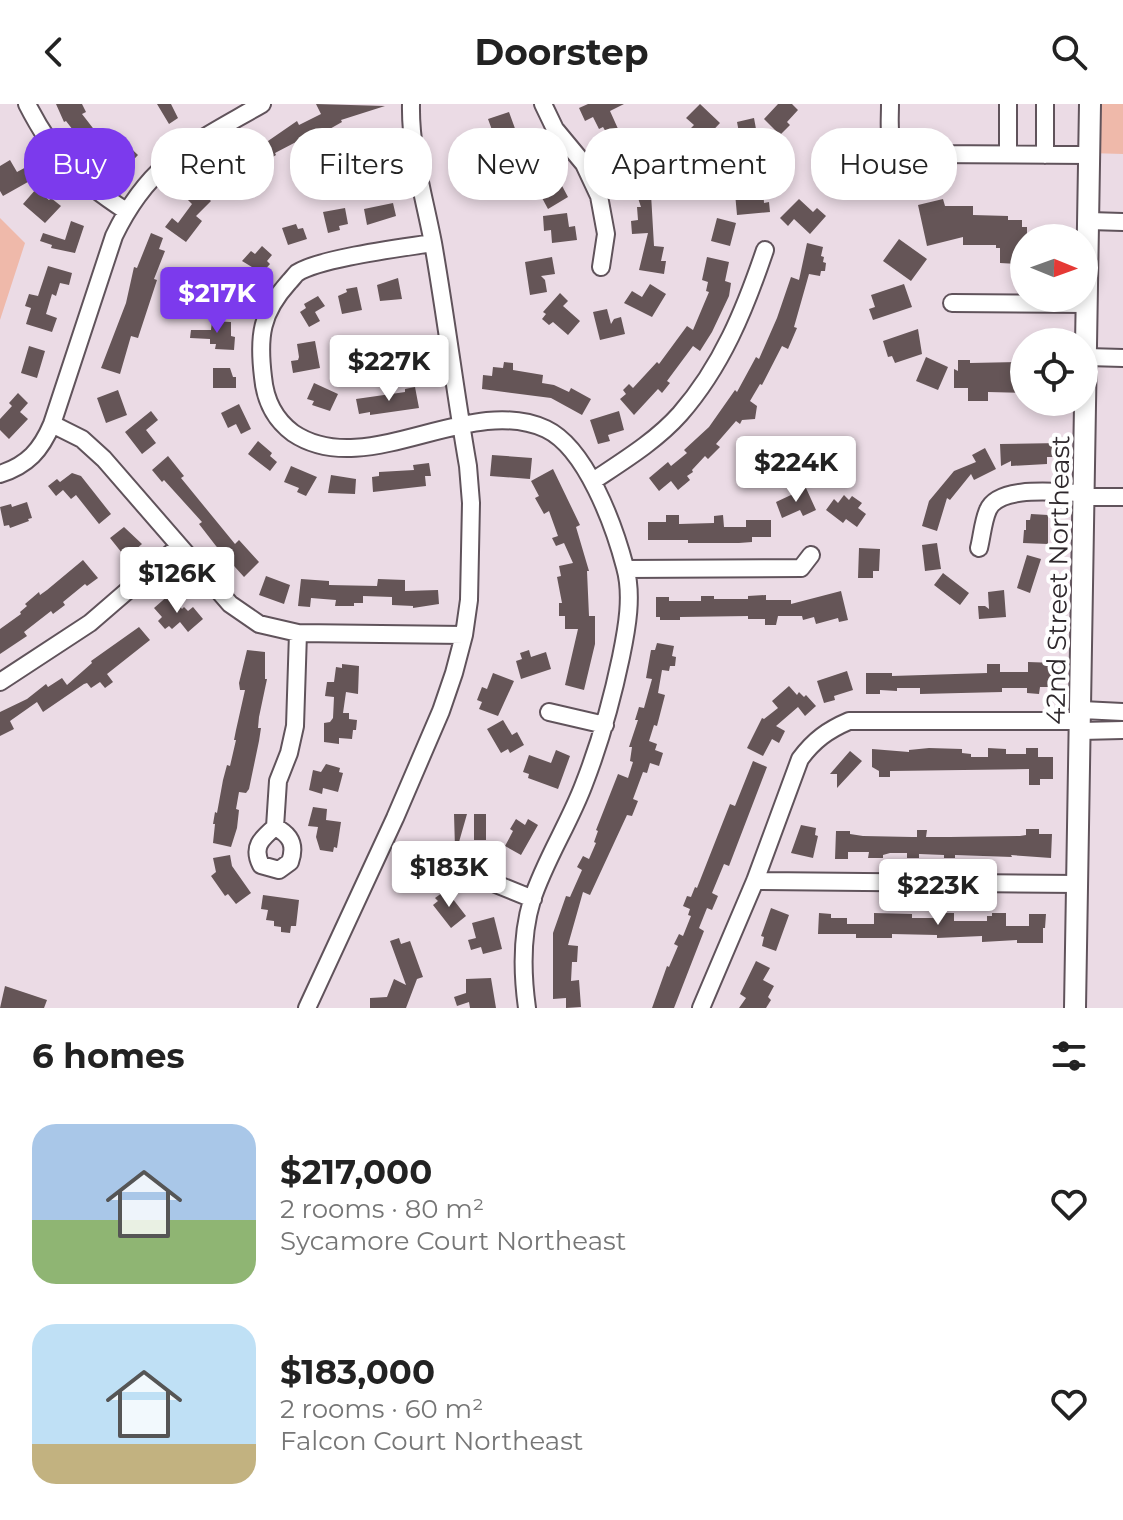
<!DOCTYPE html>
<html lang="en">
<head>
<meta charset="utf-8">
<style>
  body { margin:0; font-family:Montserrat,sans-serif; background:#f2f2f2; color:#222; height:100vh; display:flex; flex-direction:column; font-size:30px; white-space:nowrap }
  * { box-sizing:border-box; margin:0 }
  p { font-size:26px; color:#767676 }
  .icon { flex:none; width:44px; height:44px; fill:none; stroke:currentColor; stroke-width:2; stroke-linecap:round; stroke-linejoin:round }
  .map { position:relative; height:904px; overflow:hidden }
  .drawer { display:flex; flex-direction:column; background:#fff; flex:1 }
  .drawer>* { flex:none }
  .guide { position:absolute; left:24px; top:24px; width:1076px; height:72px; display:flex; gap:16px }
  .needle { width:52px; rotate:91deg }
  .controls { position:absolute; left:1010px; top:120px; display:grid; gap:16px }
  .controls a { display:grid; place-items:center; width:88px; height:88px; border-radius:50%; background:#fff; box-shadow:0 4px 12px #0003; font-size:40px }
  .price { position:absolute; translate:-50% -68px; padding:0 18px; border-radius:8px; background:#fff; color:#222; font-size:26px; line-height:52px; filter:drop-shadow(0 2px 4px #0008) }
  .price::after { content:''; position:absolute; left:50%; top:48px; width:24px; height:18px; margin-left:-12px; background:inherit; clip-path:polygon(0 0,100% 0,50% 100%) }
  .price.current { background:#7c3aed; color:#fff }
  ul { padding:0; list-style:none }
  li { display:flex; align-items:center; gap:24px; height:200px; padding:0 32px }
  li span { display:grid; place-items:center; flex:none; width:224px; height:160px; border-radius:24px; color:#555 }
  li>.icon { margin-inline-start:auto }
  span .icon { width:96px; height:96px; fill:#fffc; stroke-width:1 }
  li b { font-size:34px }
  h2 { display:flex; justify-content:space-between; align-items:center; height:96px; padding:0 32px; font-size:34px }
  .tag { padding:0 28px; border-radius:32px; background:#fff; box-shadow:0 4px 12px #0003; font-size:28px; line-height:72px }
  .tag.current { background:#7c3aed; color:#fff }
  header { display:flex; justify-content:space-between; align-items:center; height:104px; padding:0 32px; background:#fff; font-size:36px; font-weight:700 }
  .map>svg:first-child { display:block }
  .green { fill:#efb9aa }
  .building { fill:#655557 }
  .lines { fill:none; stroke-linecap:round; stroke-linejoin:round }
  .minor-casing { stroke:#60535b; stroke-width:20 }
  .major-casing { stroke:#60535b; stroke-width:24 }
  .minor { stroke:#fff; stroke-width:16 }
  .major { stroke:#fff; stroke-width:20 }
  .labels { text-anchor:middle; stroke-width:8; stroke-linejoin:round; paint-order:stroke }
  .street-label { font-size:26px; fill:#2e282c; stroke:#fff }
</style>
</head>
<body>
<header><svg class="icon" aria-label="back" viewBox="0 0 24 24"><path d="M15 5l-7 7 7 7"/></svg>Doorstep<svg class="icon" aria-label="search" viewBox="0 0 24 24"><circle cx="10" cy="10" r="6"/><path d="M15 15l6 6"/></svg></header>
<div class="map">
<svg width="1123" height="904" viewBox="0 0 1123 904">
  <rect width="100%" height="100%" fill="#ebdbe5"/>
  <!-- green -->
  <path class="green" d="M1090,0H1123V50L1089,49Z
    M0,114L25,139L0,216Z"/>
  <!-- building -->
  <path class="building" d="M56,0H82L86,8L82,10L103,37L92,45L86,37L83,39L66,17L64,18Z
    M157,0H171L178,14L169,20Z
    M316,0L385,2L341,16L342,18L298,43L296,38L275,49L276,51L248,68L251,75L228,88L221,75L249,57L243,47L259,37L260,40L268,37L297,17L299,21L321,10Z
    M588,0H624L610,7L619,27L623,25L626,27L638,48L651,90L654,142L664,143L661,157H666L664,170L639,166L648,129L632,130L631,117L638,116L637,103H641L634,82L623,86L615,60L607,46L614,42L603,23L599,25L593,13L585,17L579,4Z
    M700,0L720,19L705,35L699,29L695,33L688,27L694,21L686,14Z
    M778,0H792L798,6L787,18L790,21L780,31L764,15Z
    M509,8L521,41L530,37L535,46L530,49L535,59L520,67L513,53L508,56L496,37L488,15Z
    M754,14L758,36L741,39L737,18Z
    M122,36L138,51L122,68L113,60L117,56L110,49Z
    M10,56L17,68L28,62L35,74L3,92L0,87V62Z
    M545,73L551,83L560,78L568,93L548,105L534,79Z
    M204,74L213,82L205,91L211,97L196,112L202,117L186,138L165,123L172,114L178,119L192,100L186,94Z
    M757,82V85L763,84L764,99L769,98L770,108L737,111L735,89H742L741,86L748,85V83Z
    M36,85L49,96L51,94L61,102L45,119L23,100Z
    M799,95L813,108L817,104L826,112L810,130L794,115L788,122L780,114Z
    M943,95L945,102H973V111L1008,112V116H1022V123H1027V134H1024V151H1020V160L1000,159V144H996V141H963V133L927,142L918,101Z
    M393,99L396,112L367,121L364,105Z
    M345,104L348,120L339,122L340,126L328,129L323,108Z
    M567,109L569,123L575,122L577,136L552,139L551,126L544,127L543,112Z
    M717,114L736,119L730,142L711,137Z
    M71,117L84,122L75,149L51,144L52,141L40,137L43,129L65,136Z
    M296,120L298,125L303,124L307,135L288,141L282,124Z
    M151,129L163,134L159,145L165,147L154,175L157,176L138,234L131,232L120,270L101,264L126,199L134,163L137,164Z
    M899,135L927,155L911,177L883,157Z
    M807,139L823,143L821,152L824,153L823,158L826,159L825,167H821L820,172L809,170L794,223L797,224L788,245L782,242L762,281L760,280L750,297L757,302L755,315L742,316L740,320L736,317L716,340L720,343L708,355L705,352L692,366L693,368L687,372L690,376L678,386L671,377L659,387L649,374L668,358L671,362L687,349L684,346L709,323L735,286L737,288L756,253L759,255L777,214L791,173L799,176Z
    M262,142L272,151L267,157L270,160L262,169L242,157L251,147L255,150Z
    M552,153L555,170L541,172L545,176L547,188L530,191L525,158Z
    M707,153L729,158L725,177L731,179L729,192L712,228L700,247L693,242L667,277L670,279L662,289L658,285L634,311L620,295L626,290L623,286L629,280L633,284L657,258L659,260L687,222L693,226L709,188L706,187L708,178L702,176Z
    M48,162L72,169L69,181L60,179L56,192L52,190L46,210L57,214L52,228L26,220L31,204L25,202L29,190L38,192Z
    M398,174L402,195L380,197L377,181Z
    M229,176L246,184L235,209L222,203L224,197L217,194Z
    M650,180L666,190L652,213L624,199L632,187L642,193Z
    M904,180L912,203L873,216L869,205L875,203L871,191Z
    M357,183L362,206L342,210L338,192L347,188L346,185Z
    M560,189L568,197L563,202L580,217L568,231L553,218L549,221L542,215L546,210L543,208Z
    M318,192L325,202L315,208L320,217L309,223L300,208L306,204L304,200Z
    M607,205L611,220L614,215L621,213L625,230L600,236L593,208Z
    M212,217L231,218V232L235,233L234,246L215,245L216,240H210V235L190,234L191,226H211Z
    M918,225L922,250L895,259L892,252L888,253L883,237Z
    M315,237L320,264L293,269L291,257L298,256L299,253L297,240Z
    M29,242L45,247L37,274L21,269Z
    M926,253L948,263L938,286L916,277Z
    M958,256H970V259L1024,258V289L988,288V297H968V284H954V265L958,267Z
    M504,258L513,259V266L543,271L542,279L554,281L569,288L571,284L591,295L582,311L551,294L482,285L483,271L492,272L493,263L503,264Z
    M213,264H230L233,273H236V284H213Z
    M314,279L338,290L330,307L312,301L314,297L307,295Z
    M415,283L419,304L370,311V308L359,310L356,295L405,288V285Z
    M118,286L127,311L106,319L97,294Z
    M18,289L28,299L20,308L28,315L9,335L0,326V315L12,302L9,299Z
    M239,300L251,325L241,330L236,320L228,324L221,309Z
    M151,307L158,316L146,326L156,339L142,350L125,328Z
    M619,307L624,326L608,331L610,337L598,340L590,316Z
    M258,337L272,349L270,352L277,358L270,367L248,350Z
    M1061,339V353H1047V360L1011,362V357L1001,362L1000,340Z
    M985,344L996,365L974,376L971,370L950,396L947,394L937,427L922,422L929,397L954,367L976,358L972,351Z
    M492,351L532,354L530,375L490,372Z
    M168,352L184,372L181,374L235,440L239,436L259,458L244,473L216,442L199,420L202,418L164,376L162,378L152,366Z
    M429,359L431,372H425L426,382L373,388L372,373L379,372V368L414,366L413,361Z
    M291,362L317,373L306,392L297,388L299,384L284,378Z
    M553,365L580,421L576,423L589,467H587L589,512H595V540L584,586L565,581L578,525H565V512H559V499H562L557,473L561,472L559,462L573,459L564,439L556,442L552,434L558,432L549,407L544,410L535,394L539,392L531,377Z
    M72,369L81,372L111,410L99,420L76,391L71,395L63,386L56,392L48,382L57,375L60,378Z
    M331,371L356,375L355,390L328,389Z
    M806,384L816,406L803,412L800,406L782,414L776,398Z
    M844,391L849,396L852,392L862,399L858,404L866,410L857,423L846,415L843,419L826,406L834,395L838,399Z
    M27,398L32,414L28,415L29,417L10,424L9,421L4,422L0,403L11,400L12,403Z
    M1031,410L1048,411V440L1023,439L1024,426H1026V416H1030Z
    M666,411H679V420L714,419V412L723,411L724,423H746V416H771V433H752V438L739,439H688V436H648V418H666Z
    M124,423L142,440L126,454L110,434Z
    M937,439L941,465L925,467L922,441Z
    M859,444L880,445L879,467H873V474H858Z
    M1027,451L1041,455L1030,489L1017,484Z
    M83,456L98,474L87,482L85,480L63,498L65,501L53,510L51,507L24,528L27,532L0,550V525L21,510L20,508L27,502L25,500L39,488L40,491L47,486Z
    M943,469L969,489L960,501L934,481Z
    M266,472L290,481L284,500L259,491Z
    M301,475L329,477V481L377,482L378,475L405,476V487L438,486L439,500L413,504V502L392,501V493L363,492V499H354V502H335L336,496L311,494L310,503L298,502Z
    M1004,486L1006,513L979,515L978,502H985L989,505L988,488Z
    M841,487L848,516L839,518L838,514L816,520L814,513L803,516L802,512H778L776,521H765V515H748V512L680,513V516H660V513H656V493H669V497H701V492H714V495H748V492L766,491V496H791V500Z
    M170,490L182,505L184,503L188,507L193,503L203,515L188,528L180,518L172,525L169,522L165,525L158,517L162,513L154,504Z
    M139,523L150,536L107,570L113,578L105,584L100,578L91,584L87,579L84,580L43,608L37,598L10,617L14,625L0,632V608L27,595L46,580L48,583L62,574L67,581L92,559L91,557Z
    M657,539L674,542L672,552L676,553L675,562H670L669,567L662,566L658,589L665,591L657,622L654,621L649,637L657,640L655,646L663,649L659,662L650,659L647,669L643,668L633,695L638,697L632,712L627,711L590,791L583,788L568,841L578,842L577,858H572L571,877L579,876L581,903L566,904V894L553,895V829L566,792L570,793L582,766L577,763L583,752L589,755L596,739L594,738L598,727L596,726L618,670L628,674L633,658L630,657L632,643H629L638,616H635L639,603L644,604L652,575L646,574L651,546H655Z
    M247,546L265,548V575H267L259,613L258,624H261L259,637L249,685L246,689L239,688L236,705L239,706L237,724L231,743L213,739L215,720H213L215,708L217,709L223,676L227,661L230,662L236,636H234L236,626L245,586H240L239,579Z
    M529,546L531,553L546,548L551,565L521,575L516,557L522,555L520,549Z
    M1028,558L1056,559L1055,583H1040L1039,590L1027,589V584H1002V588L920,590V584H897V587L880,586V590H866V569H892V572L987,569V560H1000V568H1028Z
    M342,560L359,562L358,590L346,588L343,609H349V615L357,616L356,626H353L352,635L339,634V640L324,638V619L330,618L333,614L334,593L325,592L327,578H334L336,563L342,564Z
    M847,567L853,586L834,592L835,596L824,599L817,577Z
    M493,569L514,577L498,612L479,605L482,598L477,596L482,583L487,585Z
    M789,582L797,591L799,588L804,593L806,591L816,602L805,612L798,603L776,622L785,627L779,639L772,635L763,652L747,644L762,614L764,615L778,604L772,597Z
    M503,616L512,631L517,628L524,641L510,649L508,645L501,649L487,625Z
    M929,644L962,645V649L971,650V653H988V644L1006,645V650H1026V644H1038V653H1053V675H1040V681H1029V665L890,667V673H879V667L872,663V645L909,648V646Z
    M556,646L570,652L558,685L528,674L529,670L523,668L529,651L551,659Z
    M850,647L862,657L837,684V670H830Z
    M753,657L767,663L729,762L724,760L712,789L718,792L712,806L707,804L699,824L704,827L674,904H652L667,862L669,863L678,842L674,840L679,830L683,832L691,812L688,811L690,805L683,802L687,792L691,793L695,783L697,784L730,700L735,702Z
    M326,660L340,664L339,668L343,669L338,688L323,684L322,690L309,686L313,666L321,668Z
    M313,703L327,705L326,716L341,718L337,744L334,743L333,748L320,746L316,733L318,723L308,722Z
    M454,710H467L457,745L455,744Z
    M474,710H486V736H474Z
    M516,715L525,721L528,715L538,721L521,751L505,742L513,727L510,725Z
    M801,721L816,724L815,731L818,732L813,754L791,749Z
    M1026,725H1039V730H1052L1051,754L1011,751L1012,753L955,751V754H944V751L919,750V754H907V749H890L883,751V754H868L869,748H848V755H835L836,727H850V730L863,732L912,733H917V726H927L926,733H950L1020,732L1026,731Z
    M437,742L455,748L447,777L427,771L430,764L424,762L427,753L433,755Z
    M230,751L232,762L251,789L236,800L228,790L225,792L211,772L216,768L213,754Z
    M446,786L466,812L451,824L433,801L438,797L435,794Z
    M263,791L299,796L296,822H291L290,829L281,828V823L274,822V817L266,816L268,806L261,805Z
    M771,804L789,811L776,847L762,842L764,833L761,832Z
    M819,809L831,810V814H847V820H874V809L912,810V814H937V809H954V817H987V812H992V809H1006V822H1029V810H1046L1045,824H1043V839H1017V836L982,838V832L937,834V831L892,830V834H856V830H818Z
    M494,813L502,845L483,850L481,843L471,846L468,836L476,834L472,819Z
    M399,834L401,840L410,837L423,873L417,875L406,904H370V894L387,893L394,875L406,881L390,837Z
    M756,857L770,864L763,876L774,882L768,893L771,896L766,904H739L746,894L740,890Z
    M491,874L496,904H470L469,898L457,902L454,893L466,889V875Z
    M5,882L47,896L44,904H0Z"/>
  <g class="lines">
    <defs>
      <path id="minor" d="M27,0C54,53 77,75 126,107
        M543,0L555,25L584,60L599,92L606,130L601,163
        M890,0C890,31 884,48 922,50L1089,51
        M1008,50V0
        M1045,51V0
        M1089,117L1123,118
        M433,139C402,144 320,154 297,169C294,172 292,175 289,178C261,209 258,232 263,273C265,295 274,315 293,329C366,378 468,289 546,325C586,344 614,421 625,463C633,491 627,524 621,553C612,596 600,639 584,680C569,720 545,756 532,796C521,832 522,868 527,904
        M952,199L1087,200
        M1087,253L1123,254
        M52,320L82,335L104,355L230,500L259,520L298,529L464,531
        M0,370C28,361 41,346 52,320L114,132C150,57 193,40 262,0
        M593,377C623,357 656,337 680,310C722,262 745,205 765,146
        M1085,393H1123
        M979,444C982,432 983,417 988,406C999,380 1061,389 1085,389
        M626,465L801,464L811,451
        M0,578L90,519L178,443
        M1082,606L1123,608
        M549,608L605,621
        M1081,627L1123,626
        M275,723C291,731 296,741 290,758L279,766L261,761C252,743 261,735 275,723L278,677L289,649L295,622L298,529
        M486,776L533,795
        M755,777L1078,780
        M307,904L395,714L441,607L454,569L464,531L469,496L471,399L468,362C455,288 446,213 433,139C424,92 410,47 411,0
        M701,904L755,777L800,655C814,636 828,626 849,617H1081"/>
      <path id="major" d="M1075,904L1090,0"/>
    </defs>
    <!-- minor casing -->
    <use href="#minor" class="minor-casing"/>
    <!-- major casing -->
    <use href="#major" class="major-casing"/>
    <!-- minor -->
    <use href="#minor" class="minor"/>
    <!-- major -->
    <use href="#major" class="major"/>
  </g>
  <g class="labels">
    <!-- street labels -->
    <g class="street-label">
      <text transform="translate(1058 476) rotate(-89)" y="9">42nd Street Northeast</text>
    </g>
  </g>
</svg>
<div class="controls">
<a><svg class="needle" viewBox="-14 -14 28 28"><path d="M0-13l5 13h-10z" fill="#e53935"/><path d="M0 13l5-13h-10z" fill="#767676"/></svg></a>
<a><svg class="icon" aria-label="locate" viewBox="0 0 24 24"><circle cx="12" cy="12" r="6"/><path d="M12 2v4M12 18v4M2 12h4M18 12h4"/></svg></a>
</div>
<b class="price current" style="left:217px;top:231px">$217K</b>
<b class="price" style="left:389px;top:299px">$227K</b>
<b class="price" style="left:796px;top:400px">$224K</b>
<b class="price" style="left:177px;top:511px">$126K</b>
<b class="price" style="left:449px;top:805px">$183K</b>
<b class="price" style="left:938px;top:823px">$223K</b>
<div class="guide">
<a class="tag current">Buy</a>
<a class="tag">Rent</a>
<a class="tag">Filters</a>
<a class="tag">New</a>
<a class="tag">Apartment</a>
<a class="tag">House</a>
</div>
</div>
<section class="drawer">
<h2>6 homes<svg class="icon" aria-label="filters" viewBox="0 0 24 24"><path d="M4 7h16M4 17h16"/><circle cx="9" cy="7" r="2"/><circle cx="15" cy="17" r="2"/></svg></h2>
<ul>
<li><span style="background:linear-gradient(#a9c7e8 60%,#8fb573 0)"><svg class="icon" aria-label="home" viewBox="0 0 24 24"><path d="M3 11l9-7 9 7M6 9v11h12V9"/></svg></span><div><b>$217,000</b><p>2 rooms · 80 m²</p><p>Sycamore Court Northeast</p></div><svg class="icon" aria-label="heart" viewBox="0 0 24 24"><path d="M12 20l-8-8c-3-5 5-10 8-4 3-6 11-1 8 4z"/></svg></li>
<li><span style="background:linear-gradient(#bfe0f5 75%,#c2b280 0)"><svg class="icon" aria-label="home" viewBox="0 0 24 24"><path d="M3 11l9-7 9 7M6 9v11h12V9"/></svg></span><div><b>$183,000</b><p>2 rooms · 60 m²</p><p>Falcon Court Northeast</p></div><svg class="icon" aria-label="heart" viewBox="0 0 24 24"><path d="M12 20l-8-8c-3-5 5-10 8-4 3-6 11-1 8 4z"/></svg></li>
</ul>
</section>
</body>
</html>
